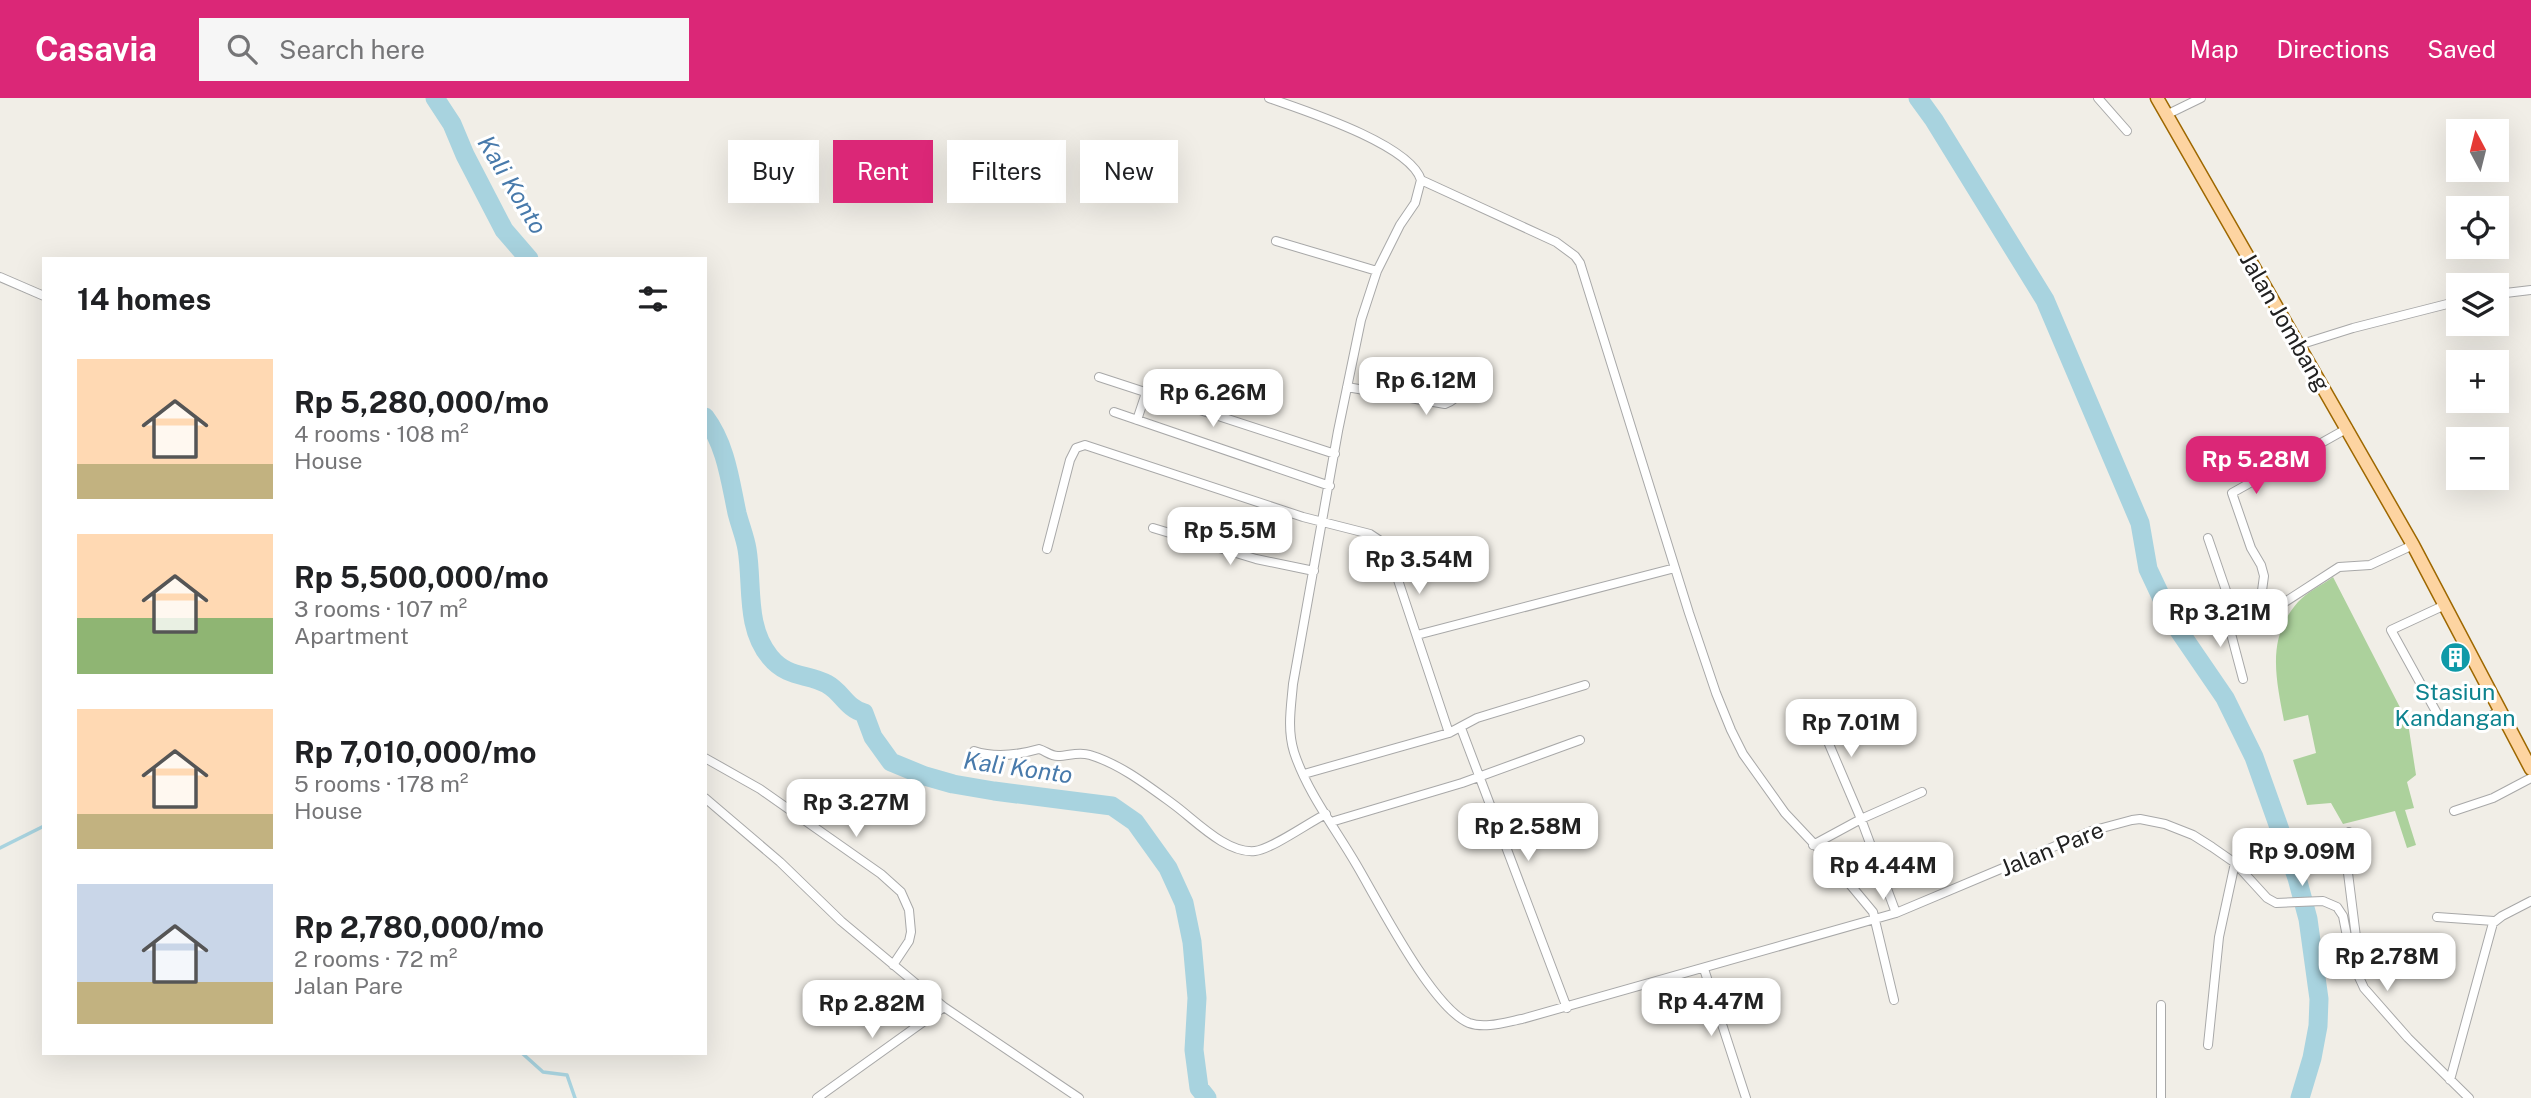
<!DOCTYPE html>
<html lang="en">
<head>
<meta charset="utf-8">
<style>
  body { margin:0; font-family:"Public Sans",sans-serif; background:#f6f6f6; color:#202124; height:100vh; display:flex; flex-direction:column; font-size:26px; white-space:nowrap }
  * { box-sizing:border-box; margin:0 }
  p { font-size:23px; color:#757577 }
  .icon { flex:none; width:38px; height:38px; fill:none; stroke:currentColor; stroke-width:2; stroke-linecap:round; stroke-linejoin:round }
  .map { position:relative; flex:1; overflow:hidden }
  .sheet { position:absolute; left:42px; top:159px; width:665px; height:798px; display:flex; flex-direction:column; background:#fff; border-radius:0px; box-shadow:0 7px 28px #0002 }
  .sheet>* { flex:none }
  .hud { position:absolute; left:728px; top:42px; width:665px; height:63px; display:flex; gap:14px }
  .needle { width:46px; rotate:353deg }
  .fabs { position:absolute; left:2446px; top:21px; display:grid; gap:14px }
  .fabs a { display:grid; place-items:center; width:63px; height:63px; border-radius:0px; background:#fff; box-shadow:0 7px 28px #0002; font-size:35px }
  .price { position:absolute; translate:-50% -60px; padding:0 16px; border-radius:14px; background:#fff; color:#222; font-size:23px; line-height:46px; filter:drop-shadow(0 2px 4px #0008) }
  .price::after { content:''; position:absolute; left:50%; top:42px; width:21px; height:16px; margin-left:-10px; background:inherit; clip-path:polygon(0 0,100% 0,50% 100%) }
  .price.active { background:#db2777; color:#fff }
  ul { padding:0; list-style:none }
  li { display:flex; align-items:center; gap:21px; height:175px; padding:0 35px }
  li span { display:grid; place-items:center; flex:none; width:196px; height:140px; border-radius:0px; color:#555 }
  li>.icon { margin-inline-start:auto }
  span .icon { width:84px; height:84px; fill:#fffc; stroke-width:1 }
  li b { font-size:30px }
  h2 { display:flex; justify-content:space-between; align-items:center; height:84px; padding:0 35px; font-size:30px }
  .tag { padding:0 24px; border-radius:0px; background:#fff; box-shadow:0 7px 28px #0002; font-size:24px; line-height:63px }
  .tag.active { background:#db2777; color:#fff }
  header { display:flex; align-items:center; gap:42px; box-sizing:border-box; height:98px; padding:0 35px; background:#db2777; color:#fff }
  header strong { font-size:33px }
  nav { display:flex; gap:38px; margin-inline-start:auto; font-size:24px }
  .search { width:490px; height:63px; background:#f6f6f6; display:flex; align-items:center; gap:18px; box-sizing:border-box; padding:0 24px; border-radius:0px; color:#757577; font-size:26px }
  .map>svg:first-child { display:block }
  .forest { fill:#acd19c }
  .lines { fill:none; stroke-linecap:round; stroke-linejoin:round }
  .stream { stroke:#a8d3df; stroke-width:3.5 }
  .river { stroke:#a8d3df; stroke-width:19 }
  .street-casing { stroke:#a8a8a8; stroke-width:10 }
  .primary-casing { stroke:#9e6800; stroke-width:15 }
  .street { stroke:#fff; stroke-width:8 }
  .primary { stroke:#fdd4a1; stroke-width:12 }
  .labels { text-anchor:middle; stroke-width:6; stroke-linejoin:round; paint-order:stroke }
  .street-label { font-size:23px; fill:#212121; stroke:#fff }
  .culture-label { font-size:23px; fill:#0d838f; stroke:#fff }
  .water-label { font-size:24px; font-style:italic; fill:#487aab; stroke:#fff }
</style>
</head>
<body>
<header>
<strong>Casavia</strong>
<div class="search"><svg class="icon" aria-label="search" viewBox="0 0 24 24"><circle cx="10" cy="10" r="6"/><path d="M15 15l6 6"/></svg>Search here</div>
<nav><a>Map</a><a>Directions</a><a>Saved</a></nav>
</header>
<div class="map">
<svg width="2531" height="1000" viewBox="0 0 2531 1000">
  <rect width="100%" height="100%" fill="#f1eee7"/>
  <!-- forest -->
  <path class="forest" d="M2333,479L2408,625L2416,677L2407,684L2414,710L2405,712L2416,747L2407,750L2395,713L2343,726L2331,705L2307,707L2293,662L2316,655L2308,617L2284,623C2276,580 2266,540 2298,504C2307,494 2322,487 2333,479Z"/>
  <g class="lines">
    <!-- stream -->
    <path class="stream" d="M0,750L44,728
      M523,956L543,974L567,977L575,1000"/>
    <!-- river -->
    <path class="river" d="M435,0L452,26L465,57L504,132L529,161
      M1918,0L1934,22L2045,202L2140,425L2148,471L2173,524L2225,600L2254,659L2297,780L2308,821L2319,901L2318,928L2312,960L2300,1000
      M705,319C726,347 730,382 737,415C740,427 745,439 747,451C753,487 745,529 770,559C788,581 808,575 827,586C842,594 846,610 864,615L873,639L891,664L925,678L953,686L994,693L1112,708L1135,724L1168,770L1184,805L1192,844L1197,900L1194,952L1199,990L1207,1000"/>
    <defs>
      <path id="street" d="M1269,0C1303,12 1410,46 1421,82L1415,105L1400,127L1377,173L1361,222L1338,333L1293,586C1291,609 1287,631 1294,654C1307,694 1335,730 1356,766C1378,803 1432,910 1469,925C1485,931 1506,924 1522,921L1896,815L2091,733L2132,722L2140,721L2165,726L2193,737L2212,749L2235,765L2267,800L2276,805L2323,803L2337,809L2343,818L2352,864L2364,890L2408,940L2469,1000
        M2098,0L2127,33
        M2166,17L2201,0
        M1421,82L1556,144L1575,158L1580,165L1689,515L1716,595L1731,632L1743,656L1785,715L1833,766L1873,814L1894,902
        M1276,143L1377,173
        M0,179L44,198
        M2497,196L2531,192
        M2299,247L2353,230L2459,203
        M1099,279L1335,356
        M1347,289L1445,306C1462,300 1461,287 1462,271
        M1114,314L1330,388
        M1137,322L1146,295
        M1153,430L1256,461L1314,473
        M2208,440L2232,510
        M1047,451L1070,362L1076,350L1085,347L1303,419L1370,436L1382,444L1391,461L1449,635
        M2261,500L2264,478L2261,467L2251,450L2232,395L2348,330
        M2445,507L2391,532L2439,619H2448L2476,625L2500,613
        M2225,513L2243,581
        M2184,531L2255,500L2285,504L2339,469L2370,467L2413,447
        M1417,537L1675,470
        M1814,611L1861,721L1896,815
        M1461,630L1567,910
        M974,653C995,660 1018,657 1039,651C1046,653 1050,658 1058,658C1069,658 1078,653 1090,657C1120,666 1147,687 1173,706C1194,721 1226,756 1255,753C1272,751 1308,725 1326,716
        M705,660L760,691L881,776L901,794L909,812L911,834L909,843L893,867
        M1304,676L1449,635L1477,620L1585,587
        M705,700L780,764L841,823L944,909L1079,1000
        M2454,713L2493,700L2531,680
        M1331,724L1462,685L1580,642
        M2349,734L2348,775L2357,847L2352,864
        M1813,747L1861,721L1922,694
        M2437,819L2494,823
        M1704,871L1746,1000
        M2161,907V1000
        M2208,947L2219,839L2235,765
        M2450,982L2493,825L2502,818L2531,803
        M817,1000L944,909"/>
      <path id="primary" d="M2157,0L2413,447L2531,671"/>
    </defs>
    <!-- street casing -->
    <use href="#street" class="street-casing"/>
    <!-- primary casing -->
    <use href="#primary" class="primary-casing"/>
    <!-- street -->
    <use href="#street" class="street"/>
    <!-- primary -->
    <use href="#primary" class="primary"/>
  </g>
  <!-- icons -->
  <defs>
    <symbol id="building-disc" viewBox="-11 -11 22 22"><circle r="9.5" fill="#0f9aa8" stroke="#fff"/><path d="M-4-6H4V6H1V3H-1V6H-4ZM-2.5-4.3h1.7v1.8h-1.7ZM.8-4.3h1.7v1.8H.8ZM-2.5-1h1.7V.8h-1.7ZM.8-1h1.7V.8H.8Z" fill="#fff"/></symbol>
  </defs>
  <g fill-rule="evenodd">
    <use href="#building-disc" x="2438" y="542" width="35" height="35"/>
  </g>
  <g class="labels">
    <!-- street labels -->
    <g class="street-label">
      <text transform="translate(2285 224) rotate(60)" y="8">Jalan Jombang</text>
      <text transform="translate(2052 751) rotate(-22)" y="8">Jalan Pare</text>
    </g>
    <!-- culture labels -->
    <g class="culture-label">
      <text x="2455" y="602">Stasiun<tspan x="2455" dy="26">Kandangan</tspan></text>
    </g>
    <!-- water labels -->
    <g class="water-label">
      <text transform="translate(512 87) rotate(59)" y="8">Kali Konto</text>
      <text transform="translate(1018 670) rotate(8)" y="8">Kali Konto</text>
    </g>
  </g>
</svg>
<div class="fabs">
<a><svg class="needle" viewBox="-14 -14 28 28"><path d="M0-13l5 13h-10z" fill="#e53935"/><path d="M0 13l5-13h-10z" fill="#757577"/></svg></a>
<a><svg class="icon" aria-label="locate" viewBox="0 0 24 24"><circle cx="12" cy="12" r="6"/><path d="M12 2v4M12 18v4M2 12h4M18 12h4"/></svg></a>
<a><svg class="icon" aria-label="layers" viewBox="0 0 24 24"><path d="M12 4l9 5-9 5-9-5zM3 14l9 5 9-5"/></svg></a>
<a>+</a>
<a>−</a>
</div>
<b class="price" style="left:1426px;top:319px">Rp 6.12M</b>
<b class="price" style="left:1213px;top:331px">Rp 6.26M</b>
<b class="price active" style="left:2256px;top:398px">Rp 5.28M</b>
<b class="price" style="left:1230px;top:469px">Rp 5.5M</b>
<b class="price" style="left:1419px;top:498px">Rp 3.54M</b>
<b class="price" style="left:2220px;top:551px">Rp 3.21M</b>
<b class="price" style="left:1851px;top:661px">Rp 7.01M</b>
<b class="price" style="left:856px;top:741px">Rp 3.27M</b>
<b class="price" style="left:1528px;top:765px">Rp 2.58M</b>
<b class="price" style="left:2302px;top:790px">Rp 9.09M</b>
<b class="price" style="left:1883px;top:804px">Rp 4.44M</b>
<b class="price" style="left:2387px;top:895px">Rp 2.78M</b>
<b class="price" style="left:1711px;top:940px">Rp 4.47M</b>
<b class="price" style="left:872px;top:942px">Rp 2.82M</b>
<div class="hud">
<a class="tag">Buy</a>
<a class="tag active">Rent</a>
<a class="tag">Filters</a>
<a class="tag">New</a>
</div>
<section class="sheet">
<h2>14 homes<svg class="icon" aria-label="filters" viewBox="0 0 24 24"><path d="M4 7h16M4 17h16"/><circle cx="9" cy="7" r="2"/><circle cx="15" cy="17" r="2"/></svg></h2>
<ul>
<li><span style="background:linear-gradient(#ffd9b3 75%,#c2b280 0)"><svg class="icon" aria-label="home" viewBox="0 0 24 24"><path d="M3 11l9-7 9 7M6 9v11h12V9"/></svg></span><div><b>Rp 5,280,000/mo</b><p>4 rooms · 108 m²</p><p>House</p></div></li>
<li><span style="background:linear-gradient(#ffd9b3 60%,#8fb573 0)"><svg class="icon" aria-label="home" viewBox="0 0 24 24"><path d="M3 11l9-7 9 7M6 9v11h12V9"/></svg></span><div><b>Rp 5,500,000/mo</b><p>3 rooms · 107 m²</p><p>Apartment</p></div></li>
<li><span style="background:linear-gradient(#ffd9b3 75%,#c2b280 0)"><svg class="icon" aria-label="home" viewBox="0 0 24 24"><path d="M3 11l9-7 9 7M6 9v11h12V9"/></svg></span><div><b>Rp 7,010,000/mo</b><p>5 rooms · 178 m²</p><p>House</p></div></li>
<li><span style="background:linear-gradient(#c9d6e8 70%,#c2b280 0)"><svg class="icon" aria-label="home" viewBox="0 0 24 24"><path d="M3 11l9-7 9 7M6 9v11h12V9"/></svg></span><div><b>Rp 2,780,000/mo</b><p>2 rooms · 72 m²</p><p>Jalan Pare</p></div></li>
</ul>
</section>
</div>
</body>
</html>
